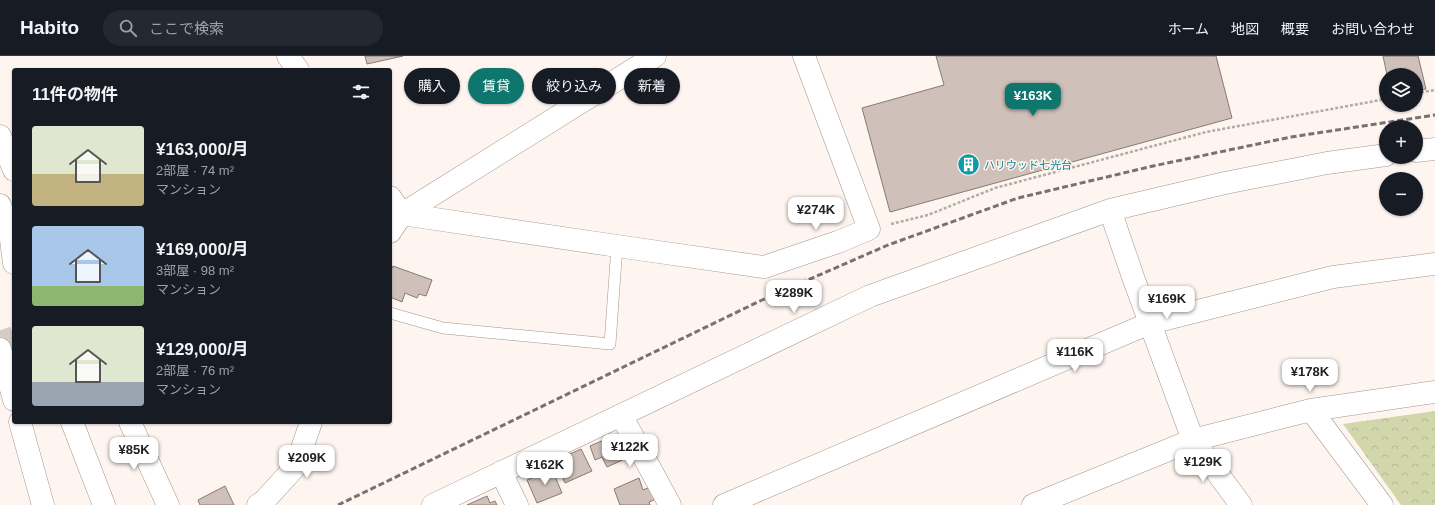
<!DOCTYPE html>
<html lang="ja">
<head>
<meta charset="utf-8">
<style>
  body { margin:0; font-family:Arial,"Noto Sans JP",sans-serif; background:#242831; color:#f1f3f6; height:100vh; display:flex; flex-direction:column; font-size:15px; white-space:nowrap }
  * { box-sizing:border-box; margin:0 }
  p { font-size:13px; color:#9ea1a6 }
  .icon { flex:none; width:22px; height:22px; fill:none; stroke:currentColor; stroke-width:2; stroke-linecap:round; stroke-linejoin:round }
  .map { position:relative; flex:1; overflow:hidden }
  .sheet { position:absolute; left:12px; top:12px; width:380px; height:356px; display:flex; flex-direction:column; background:#171b24; border-radius:4px; box-shadow:0 1px 3px #0004 }
  .sheet>* { flex:none }
  .guide { position:absolute; left:404px; top:12px; width:380px; height:36px; display:flex; gap:8px }
  .controls { position:absolute; left:1379px; top:12px; display:grid; gap:8px }
  .controls a { display:grid; place-items:center; width:44px; height:44px; border-radius:50%; background:#171b24; box-shadow:0 1px 3px #0004; font-size:20px }
  .price { position:absolute; translate:-50% -34px; padding:0 9px; border-radius:8px; background:#fff; color:#222; font-size:13px; line-height:26px; filter:drop-shadow(0 1px 2px #0008) }
  .price::after { content:''; position:absolute; left:50%; top:24px; width:12px; height:9px; margin-left:-6px; background:inherit; clip-path:polygon(0 0,100% 0,50% 100%) }
  .price.current { background:#0f766e; color:#fff }
  ul { padding:0; list-style:none }
  li { display:flex; align-items:center; gap:12px; height:100px; padding:0 20px }
  li span { display:grid; place-items:center; flex:none; width:112px; height:80px; border-radius:4px; color:#555 }
  li>.icon { margin-inline-start:auto }
  span .icon { width:48px; height:48px; fill:#fffc; stroke-width:1 }
  li b { font-size:17px }
  h2 { display:flex; justify-content:space-between; align-items:center; height:48px; padding:0 20px; font-size:17px }
  .chip { padding:0 14px; border-radius:18px; background:#171b24; box-shadow:0 1px 3px #0004; font-size:14px; line-height:36px }
  .chip.current { background:#0f766e; color:#fff }
  header { display:flex; align-items:center; gap:24px; box-sizing:border-box; height:56px; padding:0 20px; background:#171b24; border-bottom:1px solid #363941 }
  header strong { font-size:19px }
  nav { display:flex; gap:22px; margin-inline-start:auto; font-size:14px }
  .search { width:280px; height:36px; background:#242831; display:flex; align-items:center; gap:10px; box-sizing:border-box; padding:0 14px; border-radius:22px; color:#9ea1a6; font-size:15px }
  .map>svg:first-child { display:block }
  .park { fill:url(#park-crowns) }
  .building { fill:#cfc1ba; stroke:#877a73 }
  .lines { fill:none; stroke-linecap:round; stroke-linejoin:round }
  .minor-tunnel { stroke:#d4ccc7; stroke-width:22; stroke-dasharray:22 11; stroke-linecap:butt }
  .service-casing { stroke:#a3968f; stroke-width:12 }
  .minor-casing { stroke:#a3968f; stroke-width:23 }
  .tertiary-casing { stroke:#a3968f; stroke-width:23 }
  .path { stroke:#b3aba7; stroke-width:2.5; stroke-dasharray:3 2; stroke-linecap:butt }
  .service { stroke:#fff; stroke-width:11 }
  .minor { stroke:#fff; stroke-width:22 }
  .tertiary { stroke:#fff; stroke-width:22 }
  .rail { stroke:#78716e; stroke-width:3; stroke-dasharray:6 3; stroke-linecap:butt }
  .labels { text-anchor:middle; stroke-width:3; stroke-linejoin:round; paint-order:stroke }
  .culture-label { font-size:11px; fill:#0d838f; stroke:#fef5f0; text-anchor:start }
</style>
</head>
<body>
<header>
<strong>Habito</strong>
<div class="search"><svg class="icon" aria-label="search" viewBox="0 0 24 24"><circle cx="10" cy="10" r="6"/><path d="M15 15l6 6"/></svg>ここで検索</div>
<nav><a>ホーム</a><a>地図</a><a>概要</a><a>お問い合わせ</a></nav>
</header>
<div class="map">
<svg width="1435" height="449" viewBox="0 0 1435 449">
  <defs>
    <pattern id="park-crowns" width="20" height="18" patternUnits="userSpaceOnUse"><rect width="20" height="18" fill="#d1d7ab"/><path d="M2 6a3 3 0 1 1 6 0M12 15a3 3 0 1 1 6 0" fill="none" stroke="#b4b993"/></pattern>
  </defs>
  <rect width="100%" height="100%" fill="#fef5f0"/>
  <!-- park -->
  <path class="park" d="M1435,355V449H1401L1343,368Z"/>
  <!-- building -->
  <path class="building" d="M365,0H403L367,8Z
    M936,0H1216L1232,62L890,156L862,52L944,29Z
    M1383,0H1418L1426,33L1416,35V19H1387Z
    M393,210L432,224L426,240L419,238L417,242L405,237L402,246L390,241V217Z
    M618,378L629,401L607,411L602,401L595,404L590,390Z
    M581,393L592,415L565,427L555,405Z
    M552,413L562,437L537,447L527,424Z
    M639,422L643,434L650,431L656,443L649,446L650,449H620L614,433Z
    M225,430L234,449H200L198,444Z
    M487,440L490,447L495,445L497,449H467Z"/>
  <g class="lines">
    <!-- minor-tunnel -->
    <path class="minor-tunnel" d="M0,286L14,281"/>
    <defs>
      <path id="service" d="M390,257L443,272L610,288L617,190"/>
      <path id="minor" d="M288,0L298,14
        M0,80L14,114
        M1416,95L1435,93
        M390,141L402,158L617,190L764,211L838,186L869,173L804,0
        M1110,154L1133,221L1193,384L1241,449
        M390,176L402,158L655,0
        M0,293L14,344
        M1311,354L1382,449
        M621,359L670,449
        M20,366L43,449
        M130,366L168,449
        M501,416L517,449
        M258,449L264,445L296,410L311,366
        M433,449L870,240L1110,154L1225,127L1327,107L1386,99
        M724,449L1150,267L1333,221L1435,208
        M1033,449L1193,384L1311,354L1435,336"/>
      <path id="tertiary" d="M0,149L10,176L14,207
        M72,366L104,449"/>
    </defs>
    <!-- service casing -->
    <use href="#service" class="service-casing"/>
    <!-- minor casing -->
    <use href="#minor" class="minor-casing"/>
    <!-- tertiary casing -->
    <use href="#tertiary" class="tertiary-casing"/>
    <!-- path -->
    <path class="path" d="M1416,37L1435,34
      M891,168L928,159L995,132L1206,76L1386,43"/>
    <!-- service -->
    <use href="#service" class="service"/>
    <!-- minor -->
    <use href="#minor" class="minor"/>
    <!-- tertiary -->
    <use href="#tertiary" class="tertiary"/>
    <!-- rail -->
    <path class="rail" d="M338,449L762,244L888,189L1018,142L1153,110L1291,81L1435,59"/>
  </g>
  <!-- icons -->
  <defs>
    <symbol id="building-disc" viewBox="-11 -11 22 22"><circle r="9.5" fill="#0f9aa8" stroke="#fef5f0"/><path d="M-4-6H4V6H1V3H-1V6H-4ZM-2.5-4.3h1.7v1.8h-1.7ZM.8-4.3h1.7v1.8H.8ZM-2.5-1h1.7V.8h-1.7ZM.8-1h1.7V.8H.8Z" fill="#fff"/></symbol>
  </defs>
  <g fill-rule="evenodd">
    <use href="#building-disc" x="956" y="96" width="25" height="25"/>
  </g>
  <g class="labels">
    <!-- culture labels -->
    <g class="culture-label">
      <text x="984" y="113">ハリウッド七光台</text>
    </g>
  </g>
</svg>
<div class="controls">
<a><svg class="icon" aria-label="layers" viewBox="0 0 24 24"><path d="M12 4l9 5-9 5-9-5zM3 14l9 5 9-5"/></svg></a>
<a>+</a>
<a>−</a>
</div>
<b class="price current" style="left:1033px;top:61px">¥163K</b>
<b class="price" style="left:816px;top:175px">¥274K</b>
<b class="price" style="left:794px;top:258px">¥289K</b>
<b class="price" style="left:1167px;top:264px">¥169K</b>
<b class="price" style="left:1075px;top:317px">¥116K</b>
<b class="price" style="left:1310px;top:337px">¥178K</b>
<b class="price" style="left:630px;top:412px">¥122K</b>
<b class="price" style="left:134px;top:415px">¥85K</b>
<b class="price" style="left:307px;top:423px">¥209K</b>
<b class="price" style="left:1203px;top:427px">¥129K</b>
<b class="price" style="left:545px;top:430px">¥162K</b>
<div class="guide">
<a class="chip">購入</a>
<a class="chip current">賃貸</a>
<a class="chip">絞り込み</a>
<a class="chip">新着</a>
</div>
<section class="sheet">
<h2>11件の物件<svg class="icon" aria-label="filters" viewBox="0 0 24 24"><path d="M4 7h16M4 17h16"/><circle cx="9" cy="7" r="2"/><circle cx="15" cy="17" r="2"/></svg></h2>
<ul>
<li><span style="background:linear-gradient(#dfe7d0 60%,#c2b280 0)"><svg class="icon" aria-label="home" viewBox="0 0 24 24"><path d="M3 11l9-7 9 7M6 9v11h12V9"/></svg></span><div><b>¥163,000/月</b><p>2部屋 · 74 m²</p><p>マンション</p></div></li>
<li><span style="background:linear-gradient(#a9c7e8 75%,#8fb573 0)"><svg class="icon" aria-label="home" viewBox="0 0 24 24"><path d="M3 11l9-7 9 7M6 9v11h12V9"/></svg></span><div><b>¥169,000/月</b><p>3部屋 · 98 m²</p><p>マンション</p></div></li>
<li><span style="background:linear-gradient(#dfe7d0 70%,#9aa5b1 0)"><svg class="icon" aria-label="home" viewBox="0 0 24 24"><path d="M3 11l9-7 9 7M6 9v11h12V9"/></svg></span><div><b>¥129,000/月</b><p>2部屋 · 76 m²</p><p>マンション</p></div></li>
</ul>
</section>
</div>
</body>
</html>
